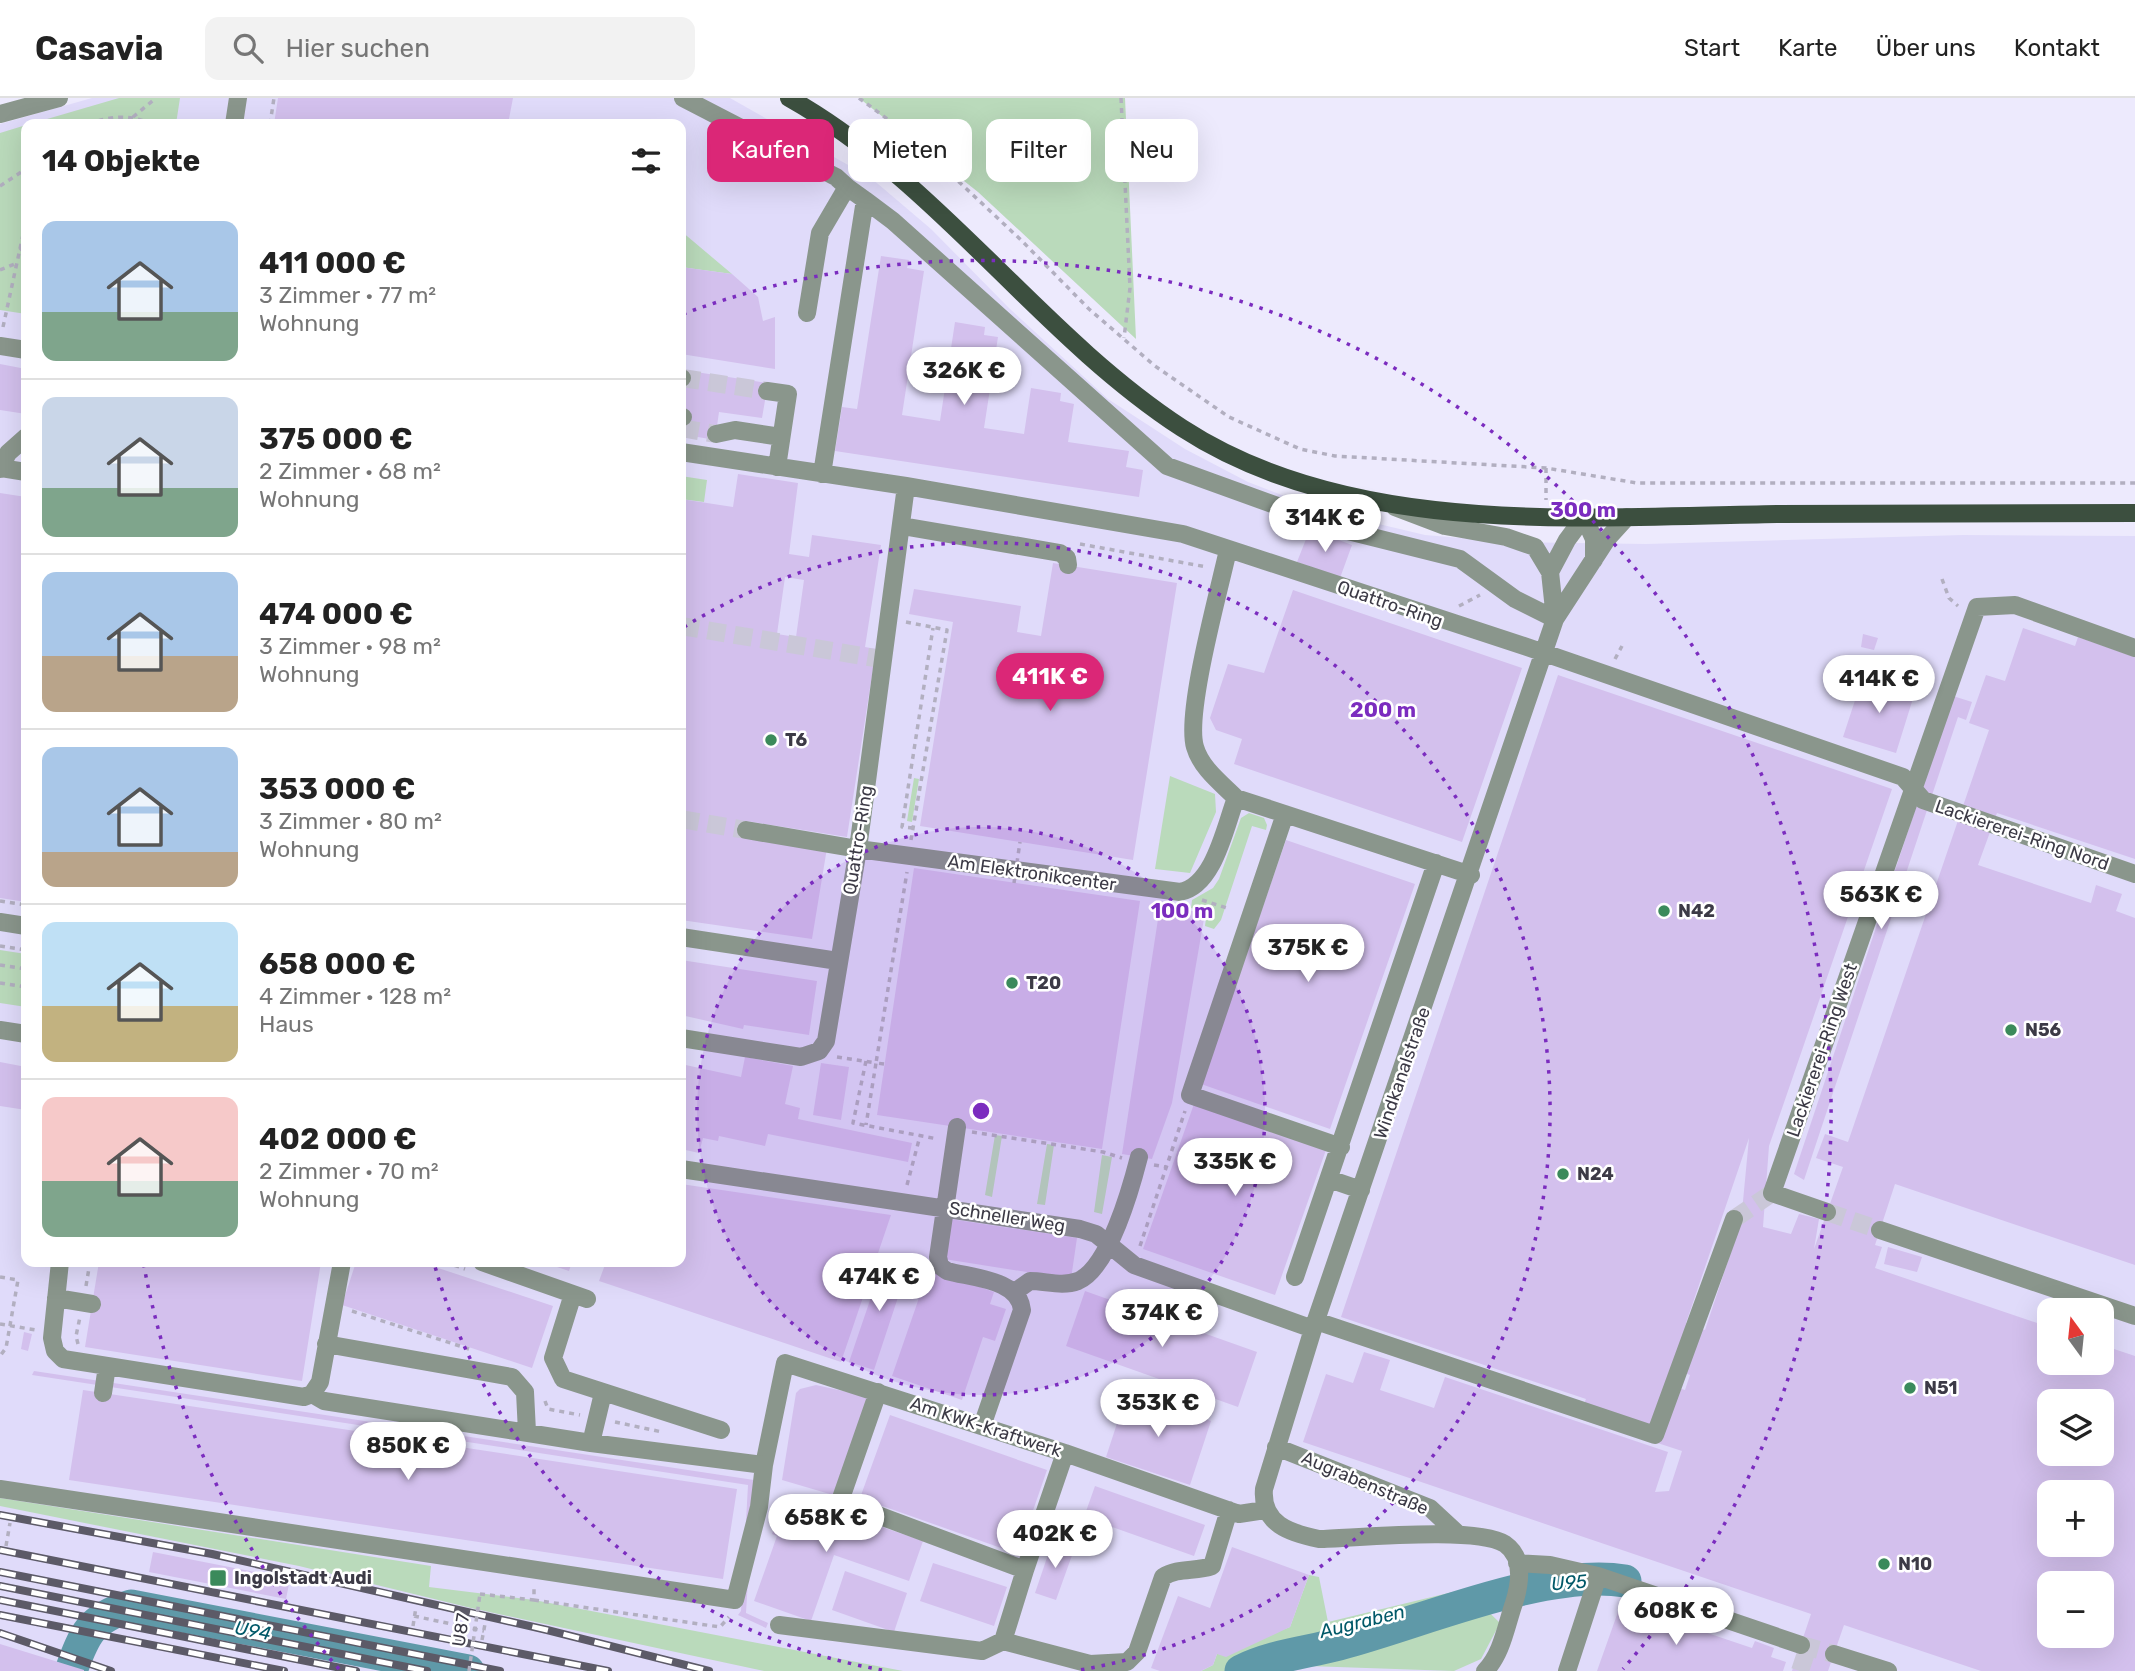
<!DOCTYPE html>
<html lang="de">
<head>
<meta charset="utf-8">
<style>
  body { margin:0; font-family:Rubik,sans-serif; background:#f2f2f2; color:#222; height:100vh; display:flex; flex-direction:column; font-size:26px; white-space:nowrap }
  * { box-sizing:border-box; margin:0 }
  p { font-size:23px; color:#767676 }
  .icon { flex:none; width:38px; height:38px; fill:none; stroke:currentColor; stroke-width:2; stroke-linecap:round; stroke-linejoin:round }
  .map { position:relative; flex:1; overflow:hidden }
  .drawer { position:absolute; left:21px; top:21px; width:665px; height:1148px; display:flex; flex-direction:column; background:#fff; border-radius:14px; box-shadow:0 7px 28px #0002 }
  .drawer>* { flex:none }
  .hud { position:absolute; left:707px; top:21px; width:665px; height:63px; display:flex; gap:14px }
  .needle { width:46px; rotate:345deg }
  .controls { position:absolute; left:2037px; top:1200px; display:grid; gap:14px }
  .controls a { display:grid; place-items:center; width:77px; height:77px; border-radius:14px; background:#fff; box-shadow:0 7px 28px #0002; font-size:35px }
  .price { position:absolute; translate:-50% -60px; padding:0 16px; border-radius:24px; background:#fff; color:#222; font-size:23px; line-height:46px; filter:drop-shadow(0 2px 4px #0008) }
  .price::after { content:''; position:absolute; left:50%; top:42px; width:21px; height:16px; margin-left:-10px; background:inherit; clip-path:polygon(0 0,100% 0,50% 100%) }
  .price.selected { background:#db2777; color:#fff }
  ul { padding:0; list-style:none }
  li { display:flex; align-items:center; gap:21px; height:175px; padding:0 21px }
  li+li { border-top:2px solid #e0e0e0 }
  li span { display:grid; place-items:center; flex:none; width:196px; height:140px; border-radius:14px; color:#555 }
  li>.icon { margin-inline-start:auto }
  span .icon { width:84px; height:84px; fill:#fffc; stroke-width:1 }
  li b { font-size:30px }
  h2 { display:flex; justify-content:space-between; align-items:center; height:84px; padding:0 21px; font-size:30px }
  .pill { padding:0 24px; border-radius:14px; background:#fff; box-shadow:0 7px 28px #0002; font-size:24px; line-height:63px }
  .pill.selected { background:#db2777; color:#fff }
  header { display:flex; align-items:center; gap:42px; box-sizing:border-box; height:98px; padding:0 35px; background:#fff; border-bottom:2px solid #e0e0e0 }
  header strong { font-size:33px }
  nav { display:flex; gap:38px; margin-inline-start:auto; font-size:24px }
  .search { width:490px; height:63px; background:#f2f2f2; display:flex; align-items:center; gap:18px; box-sizing:border-box; padding:0 24px; border-radius:14px; color:#767676; font-size:26px }
  .map>svg:first-child { display:block }
  .built { fill:#e0dbfa; fill-rule:evenodd }
  .green { fill:#badabb }
  .lines { fill:none; stroke-linecap:round; stroke-linejoin:round }
  .stream { stroke:#5f99a8; stroke-width:5 }
  .river { stroke:#5f99a8; stroke-width:33 }
  .building { fill:#d3c0ed; fill-rule:evenodd }
  .minor-tunnel { stroke:#cac7d8; stroke-width:18; stroke-dasharray:18 9; stroke-linecap:butt }
  .path { stroke:#b2afc0; stroke-width:3.5; stroke-dasharray:5 5; stroke-linecap:butt }
  .minor { stroke:#8a968c; stroke-width:18 }
  .major { stroke:#3c4f3f; stroke-width:18 }
  .rail-casing { stroke:#5c5a67; stroke-width:8 }
  .rail { stroke:#fff; stroke-width:5; stroke-dasharray:16; stroke-linecap:butt }
  .path-bridge { stroke:#b2afc0; stroke-width:3.5; stroke-dasharray:5 5; stroke-linecap:butt }
  .minor-bridge { stroke:#8a968c; stroke-width:18 }
  .ring { fill:none; stroke:#7b2cbf; stroke-width:3.5; stroke-dasharray:3.5 7 }
  .poi-dot { fill:#3b8a5b; stroke:#fff; stroke-width:2.5 }
  .labels { text-anchor:middle; stroke-width:5; stroke-linejoin:round; paint-order:stroke }
  .street-label { font-size:18px; fill:#3c3a46; stroke:#fff }
  .poi-label { font-size:18px; font-weight:bold; fill:#3c3a46; stroke:#fff; text-anchor:start }
  .water-label { font-size:19px; font-style:italic; fill:#015969; stroke:#fff }
  .centre { fill:#7b2cbf; stroke:#fff; stroke-width:3.5 }
  .ring-label { font-size:21px; text-anchor:middle; font-weight:bold; fill:#7b2cbf; stroke:#fff; stroke-width:5; stroke-linejoin:round; paint-order:stroke }
</style>
</head>
<body>
<header>
<strong>Casavia</strong>
<div class="search"><svg class="icon" aria-label="search" viewBox="0 0 24 24"><circle cx="10" cy="10" r="6"/><path d="M15 15l6 6"/></svg>Hier suchen</div>
<nav><a>Start</a><a>Karte</a><a>Über uns</a><a>Kontakt</a></nav>
</header>
<div class="map">
<svg width="2135" height="1573" viewBox="0 0 2135 1573">
  <rect width="100%" height="100%" fill="#edeafd"/>
  <!-- built -->
  <path class="built" d="M92,0H730L871,80L931,131L1010,211L1108,301L1185,351L1248,384L1320,412L1425,437L1508,444L1646,446L1963,437L2135,438V1573H0V26ZM26,26H681V1164H26ZM2049,1213H2102V1265H2049ZM2049,1304H2102V1356H2049ZM2049,1395H2102V1447H2049ZM2049,1486H2102V1538H2049Z"/>
  <!-- green -->
  <path class="green" d="M119,0H180L176,26H30Z
    M859,0H1125L1136,241L978,94Z
    M26,27V216L0,212V35Z
    M681,133L732,176L681,169Z
    M681,378L707,382L704,404L681,401Z
    M1170,678L1215,696L1216,714L1190,775L1155,771Z
    M914,680L919,681L912,724L907,723Z
    M1249,715L1264,720L1267,727L1266,732L1252,728L1221,822L1214,831L1205,828L1207,813L1191,810L1192,802L1213,790L1219,781L1241,720Z
    M0,852L26,856V909L0,905Z
    M995,1037L1002,1038L992,1099L985,1097Z
    M1047,1046L1054,1047L1045,1107L1037,1106Z
    M1102,1057L1112,1059L1102,1116L1094,1114Z
    M0,1400L431,1468L429,1489L534,1502L903,1573H764L471,1510L299,1468L0,1408Z
    M1309,1477L1319,1479L1328,1524L1465,1491L1500,1525L1481,1561L1454,1573L1308,1568L1275,1573H1201L1213,1567L1217,1556L1290,1529Z"/>
  <g class="lines">
    <!-- stream -->
    <path class="stream" d="M1241,1573L1266,1561L1375,1539L1490,1502"/>
    <!-- river -->
    <path class="river" d="M71,1573C84,1536 91,1520 131,1508L468,1573
      M1241,1573C1274,1557 1305,1555 1339,1546C1420,1525 1544,1470 1625,1483"/>
  </g>
  <!-- building -->
  <path class="building" d="M278,0H513L508,26H274Z
    M881,158L909,162L907,170L924,173L902,317L940,323L955,224L985,229L984,237L998,239L984,330L1024,336L1031,290L1061,295L1060,303L1074,306L1068,344L1129,353L1126,369L1143,372L1139,399L835,353L842,309L857,311Z
    M681,169L732,176L758,199L763,223L775,219V271L681,256Z
    M0,266L26,271V316L0,312Z
    M683,272L768,285L762,320L719,314L715,342L681,336L685,309L681,308Z
    M738,376L798,385L789,456L809,459L812,437L881,447L865,549L876,551L847,739L747,723L745,738L827,750L812,841L681,822V401L733,409ZM785,479L804,482L796,539L777,536Z
    M0,395L26,399V804L0,800Z
    M1310,431L1352,447L1340,480L1297,464Z
    M1053,465L1177,485L1133,762L920,728L953,524L909,516L914,491L1021,508L1017,534L1041,538Z
    M1293,492L1522,570L1462,744L1234,666L1242,641L1216,632L1210,620L1228,566L1264,575Z
    M2023,530L2075,548L2078,539L2135,559V761L1997,715L1978,767L2091,805L2096,787L2122,796L2116,813L2135,820V1167L1895,1086L1875,1147L1882,1149L1875,1170L2049,1229V1265H2102V1247L2135,1258V1573H1981L1844,1527L1828,1573H1792L1811,1516L1303,1344L1326,1276L1353,1285L1364,1254L1390,1262L1380,1292L1434,1310L1445,1279L1668,1354L1655,1394L1669,1393L1682,1353L1578,1319L1586,1301L1341,1219L1558,577L1892,691L1769,1048L1763,1129L1791,1136L1799,1116L1819,1121L1814,1151L1843,1069L1816,1060L1825,1036L1848,1044L1989,632L1969,625L1986,577L2005,583ZM1749,1040L1741,1124L1705,1232L1686,1225ZM1671,1270L1690,1277L1685,1292L1665,1286ZM2049,1304H2102V1356H2049ZM2049,1395H2102V1447H2049ZM2049,1486H2102V1538H2049Z
    M1863,536L1878,540L1874,552L1861,549Z
    M1863,578L1915,594L1896,655L1843,639Z
    M1953,598L1972,604L1966,622L1958,619L1804,1082L1794,1076Z
    M1286,742L1415,786L1330,1031L1201,986Z
    M914,770L1140,803L1102,1051L877,1017Z
    M1160,808L1205,815L1172,1005L1152,1061L1122,1056Z
    M681,862L817,883L809,937L744,927L743,931L681,917Z
    M745,959L793,968L785,1006L800,1010L798,1021L912,1045L908,1064L768,1036L765,1048L719,1038L718,1043L703,1040L699,1055L681,1051V966L741,979Z
    M0,964L26,969V1012L0,1008Z
    M821,965L849,969L841,1022L813,1017Z
    M1195,1003L1327,1049L1275,1197L1143,1151Z
    M681,1086L891,1117L841,1264L599,1183L606,1164H681Z
    M950,1121L1077,1140L1071,1181L944,1161Z
    M1888,1149L1922,1159L1917,1174L1884,1166Z
    M885,1158L909,1166L874,1272L849,1264Z
    M99,1164H321L302,1283L85,1249Z
    M356,1164H420L553,1208L532,1270L342,1207Z
    M542,1164H572L569,1173Z
    M929,1171L994,1194L990,1206L1006,1211L995,1243L983,1239L962,1302L892,1278Z
    M1085,1193L1257,1254L1238,1309L1066,1248Z
    M24,1234L32,1236L28,1253L21,1251Z
    M34,1273L754,1382L746,1515L768,1525L766,1530L738,1517L741,1513L748,1387L435,1339L434,1345L737,1391L723,1481L69,1382L83,1292L422,1343L423,1337L32,1277Z
    M816,1287L870,1299L833,1397L782,1382L796,1295L800,1291Z
    M1127,1295L1211,1323L1190,1387L1106,1359Z
    M890,1317L1047,1372L1018,1456L860,1400Z
    M1095,1388L1205,1427L1194,1458L1084,1419Z
    M786,1396L923,1443L909,1483L834,1457L811,1523L754,1503L777,1438L772,1436Z
    M1061,1418L1082,1426L1077,1441L1056,1434Z
    M1053,1442L1075,1449L1056,1502L1035,1495Z
    M1232,1449L1309,1477L1290,1529L1226,1559L1217,1556L1213,1567L1201,1573H1160L1151,1570L1178,1498L1210,1510Z
    M153,1454L290,1481L286,1501L149,1474Z
    M933,1465L1007,1489L994,1528L920,1503Z
    M845,1473L907,1495L894,1534L832,1512Z
    M1624,1497L1639,1502L1636,1511L1752,1550L1755,1543L1774,1550L1771,1559L1786,1564L1783,1573H1597Z
    M0,1546L84,1572V1573H0Z"/>
  <g class="lines">
    <!-- minor-tunnel -->
    <path class="minor-tunnel" d="M682,280L767,293
      M681,330L716,336
      M681,528L875,560
      M681,721L746,732
      M1827,1114L1880,1132
      M1734,1121L1772,1095
      M1801,1547L1834,1556
      M1800,1573L1808,1549"/>
    <!-- path -->
    <path class="path" d="M859,0L909,37L1021,142L1089,211L1155,268L1229,319L1300,351L1335,358L1546,370L1637,385H2135
      M1121,0L1130,190L1124,240
      M133,19L156,0
      M89,26C110,18 130,16 151,26
      M270,26L274,0
      M0,88L26,71
      M20,150L26,156
      M0,172L17,165
      M3,229L26,123
      M1546,370V402
      M1080,446L1207,469
      M1942,481L1949,500L1958,508
      M1459,508L1480,497
      M906,524L947,532L911,742
      M1615,561L1622,548
      M913,730L902,729L933,530
      M1202,802L1230,811
      M0,803L26,807
      M0,848L26,852
      M0,867L26,871
      M0,885L26,889
      M837,959L876,965L866,1027
      M866,963L853,1025L938,1041
      M884,966L876,965L907,774
      M972,1034L1103,1054L1122,1060
      M1154,1067L1166,1069
      M907,1087L920,1038
      M1140,1148L1185,1013
      M430,1164H433
      M445,1164L465,1171
      M0,1179L18,1182L6,1250L0,1258
      M86,1188L90,1164
      M352,1213L398,1228
      M0,1226L36,1232
      M398,1228L469,1251
      M78,1246L76,1238L80,1219
      M545,1303L548,1311L580,1317
      M615,1324L662,1334
      M6,1448L10,1425
      M480,1496L534,1502V1487
      M534,1502L720,1529L729,1519
      M414,1518L484,1533
      M413,1528L416,1509
      M482,1542L485,1526"/>
    <!-- minor -->
    <path class="minor" d="M683,0L836,79L847,89
      M0,16L59,0
      M234,26L238,0
      M865,102L893,123L1167,368L1344,432L1460,461L1515,501L1555,521
      M807,215L820,135L847,89L865,102L822,376
      M0,248L26,252
      M681,280H682
      M767,293L788,296L777,369
      M681,319H683
      M716,336L735,332L781,339
      M681,354L906,388L1183,436L1527,549L1903,679L1923,702L2135,776
      M0,370L26,374
      M1395,409L1445,428L1506,439L1535,449L1550,474L1555,521
      M902,428L1060,455L1067,460L1068,467
      M1228,452C1219,493 1185,615 1195,649C1201,670 1221,685 1236,700
      M1550,474L1567,442L1584,419L1594,441V462
      M1285,716L1190,997L1341,1049
      M746,732L858,751L1180,794C1214,788 1225,729 1236,700L1471,777
      M0,824L26,828
      M681,839L838,863
      M0,932L26,936
      M681,940L801,959L819,953L826,943L858,751L906,388
      M957,1029L938,1159L940,1168L947,1173C972,1180 1019,1181 1022,1212L982,1328
      M681,1071L1080,1131L1096,1136L1134,1167L1313,1231
      M1329,1081L1361,1092
      M1827,1114L1772,1095L1977,509L2015,507L2135,550
      M1880,1132L2135,1218
      M60,1164L52,1240L55,1253L63,1261L304,1299L312,1296L320,1284L342,1164
      M482,1164L587,1201
      M1295,1179L1436,765
      M1016,1193L1030,1183C1046,1183 1062,1189 1078,1183C1109,1170 1131,1090 1139,1059
      M573,1196L553,1260L563,1281L721,1332
      M56,1200L92,1206
      M1316,1223L1655,1337L1734,1121
      M326,1246L512,1279L525,1294L527,1334
      M878,1294L840,1403L1025,1472L1065,1355
      M103,1295L107,1268
      M312,1296L324,1303L591,1345L764,1367L785,1265L1065,1355L1239,1416L1265,1412
      M591,1345L603,1295
      M1276,1349L1430,1410L1458,1436
      M0,1391L735,1502L759,1409L764,1367
      M1517,1465L1550,1467L1598,1478L1801,1547
      M779,1527L982,1553L1003,1543L1090,1566L1127,1564L1137,1554L1163,1479C1178,1469 1196,1474 1212,1468L1229,1412
      M1003,1543L1025,1472
      M1834,1556L1888,1573
      M1485,1573C1502,1556 1506,1528 1514,1505C1520,1486 1525,1460 1505,1446C1477,1428 1357,1440 1319,1441C1290,1435 1261,1426 1264,1391L1313,1231L1555,521L1607,441L1627,419
      M1567,1573L1598,1478"/>
    <!-- major -->
    <path class="major" d="M789,0C940,85 1038,236 1182,330C1351,440 1584,419 1777,416C1897,415 2016,415 2135,415"/>
    <defs>
      <path id="rail" d="M0,1417L212,1456L547,1532L709,1573
        M0,1452L608,1573
        M0,1474L500,1573
        M0,1488L427,1573
        M0,1502L356,1573
        M0,1517L284,1573
        M0,1535L111,1573"/>
    </defs>
    <!-- rail casing -->
    <use href="#rail" class="rail-casing"/>
    <!-- rail -->
    <use href="#rail" class="rail"/>
    <!-- path-bridge -->
    <path class="path-bridge" d="M1014,785L1020,744
      M469,1573L480,1496"/>
    <!-- minor-bridge -->
    <path class="minor-bridge" d="M0,371L8,355L26,339"/>
  </g>
  <!-- distance rings -->
  <circle cx="981" cy="1013" r="284" fill="#7b2cbf" fill-opacity=".12"/>
  <g class="ring">
    <circle cx="981" cy="1013" r="284"/>
    <path d="M882 1572A568 568 0 0 1 434 1165M684 529A568 568 0 1 1 1080 1572"/>
    <path d="M339 1571A851 851 0 0 1 144 1168M683 216A851 851 0 0 1 1623 1571"/>
  </g>
  <!-- markers -->
  <g class="poi-dot">
    <circle cx="771" cy="642" r="7"/>
    <circle cx="1664" cy="813" r="7"/>
    <circle cx="1012" cy="885" r="7"/>
    <circle cx="2011" cy="932" r="7"/>
    <circle cx="1563" cy="1076" r="7"/>
    <circle cx="1910" cy="1290" r="7"/>
    <circle cx="1884" cy="1466" r="7"/>
    <rect x="209" y="1471" width="18" height="18" rx="3.5"/>
  </g>
  <g class="labels">
    <!-- street labels -->
    <g class="street-label">
      <text transform="translate(1390 506) rotate(19)" y="6">Quattro-Ring</text>
      <text transform="translate(2022 737) rotate(19)" y="6">Lackiererei-Ring Nord</text>
      <text transform="translate(858 742) rotate(-81)" y="6">Quattro-Ring</text>
      <text transform="translate(1032 775) rotate(8)" y="6">Am Elektronikcenter</text>
      <text transform="translate(1822 952) rotate(-71)" y="6">Lackiererei-Ring West</text>
      <text transform="translate(1402 975) rotate(-71)" y="6">Windkanalstraße</text>
      <text transform="translate(1007 1119) rotate(9)" y="6">Schneller Weg</text>
      <text transform="translate(986 1329) rotate(18)" y="6">Am KWK-Kraftwerk</text>
      <text transform="translate(1365 1385) rotate(23)" y="6">Augrabenstraße</text>
      <text transform="translate(461 1532) rotate(-81)" y="6">U87</text>
    </g>
    <!-- poi labels -->
    <g class="poi-label">
      <text x="785" y="648">T6</text>
      <text x="1678" y="819">N42</text>
      <text x="1026" y="891">T20</text>
      <text x="2025" y="938">N56</text>
      <text x="1577" y="1082">N24</text>
      <text x="1924" y="1296">N51</text>
      <text x="1898" y="1472">N10</text>
      <text x="234" y="1486">Ingolstadt Audi</text>
    </g>
    <!-- water labels -->
    <g class="water-label">
      <text transform="translate(1569 1484) rotate(-5)" y="7">U95</text>
      <text transform="translate(1362 1523) rotate(-14)" y="7">Augraben</text>
      <text transform="translate(253 1532) rotate(11)" y="7">U94</text>
    </g>
  </g>
  <circle cx="981" cy="1013" r="10" class="centre"/>
  <g class="ring-label">
    <text x="1583" y="419">300 m</text>
    <text x="1383" y="619">200 m</text>
    <text x="1182" y="820">100 m</text>
  </g>
</svg>
<div class="controls">
<a><svg class="needle" viewBox="-14 -14 28 28"><path d="M0-13l5 13h-10z" fill="#e53935"/><path d="M0 13l5-13h-10z" fill="#767676"/></svg></a>
<a><svg class="icon" aria-label="layers" viewBox="0 0 24 24"><path d="M12 4l9 5-9 5-9-5zM3 14l9 5 9-5"/></svg></a>
<a>+</a>
<a>−</a>
</div>
<b class="price" style="left:964px;top:309px">326K €</b>
<b class="price" style="left:1325px;top:456px">314K €</b>
<b class="price selected" style="left:1050px;top:615px">411K €</b>
<b class="price" style="left:1879px;top:617px">414K €</b>
<b class="price" style="left:1881px;top:833px">563K €</b>
<b class="price" style="left:1308px;top:886px">375K €</b>
<b class="price" style="left:1235px;top:1100px">335K €</b>
<b class="price" style="left:879px;top:1215px">474K €</b>
<b class="price" style="left:1162px;top:1251px">374K €</b>
<b class="price" style="left:1158px;top:1341px">353K €</b>
<b class="price" style="left:408px;top:1384px">850K €</b>
<b class="price" style="left:826px;top:1456px">658K €</b>
<b class="price" style="left:1055px;top:1472px">402K €</b>
<b class="price" style="left:1676px;top:1549px">608K €</b>
<div class="hud">
<a class="pill selected">Kaufen</a>
<a class="pill">Mieten</a>
<a class="pill">Filter</a>
<a class="pill">Neu</a>
</div>
<section class="drawer">
<h2>14 Objekte<svg class="icon" aria-label="filters" viewBox="0 0 24 24"><path d="M4 7h16M4 17h16"/><circle cx="9" cy="7" r="2"/><circle cx="15" cy="17" r="2"/></svg></h2>
<ul>
<li><span style="background:linear-gradient(#a9c7e8 65%,#7fa58c 0)"><svg class="icon" aria-label="home" viewBox="0 0 24 24"><path d="M3 11l9-7 9 7M6 9v11h12V9"/></svg></span><div><b>411 000 €</b><p>3 Zimmer · 77 m²</p><p>Wohnung</p></div></li>
<li><span style="background:linear-gradient(#c9d6e8 65%,#7fa58c 0)"><svg class="icon" aria-label="home" viewBox="0 0 24 24"><path d="M3 11l9-7 9 7M6 9v11h12V9"/></svg></span><div><b>375 000 €</b><p>2 Zimmer · 68 m²</p><p>Wohnung</p></div></li>
<li><span style="background:linear-gradient(#a9c7e8 60%,#b9a48a 0)"><svg class="icon" aria-label="home" viewBox="0 0 24 24"><path d="M3 11l9-7 9 7M6 9v11h12V9"/></svg></span><div><b>474 000 €</b><p>3 Zimmer · 98 m²</p><p>Wohnung</p></div></li>
<li><span style="background:linear-gradient(#a9c7e8 75%,#b9a48a 0)"><svg class="icon" aria-label="home" viewBox="0 0 24 24"><path d="M3 11l9-7 9 7M6 9v11h12V9"/></svg></span><div><b>353 000 €</b><p>3 Zimmer · 80 m²</p><p>Wohnung</p></div></li>
<li><span style="background:linear-gradient(#bfe0f5 60%,#c2b280 0)"><svg class="icon" aria-label="home" viewBox="0 0 24 24"><path d="M3 11l9-7 9 7M6 9v11h12V9"/></svg></span><div><b>658 000 €</b><p>4 Zimmer · 128 m²</p><p>Haus</p></div></li>
<li><span style="background:linear-gradient(#f6c9c9 60%,#7fa58c 0)"><svg class="icon" aria-label="home" viewBox="0 0 24 24"><path d="M3 11l9-7 9 7M6 9v11h12V9"/></svg></span><div><b>402 000 €</b><p>2 Zimmer · 70 m²</p><p>Wohnung</p></div></li>
</ul>
</section>
</div>
</body>
</html>
